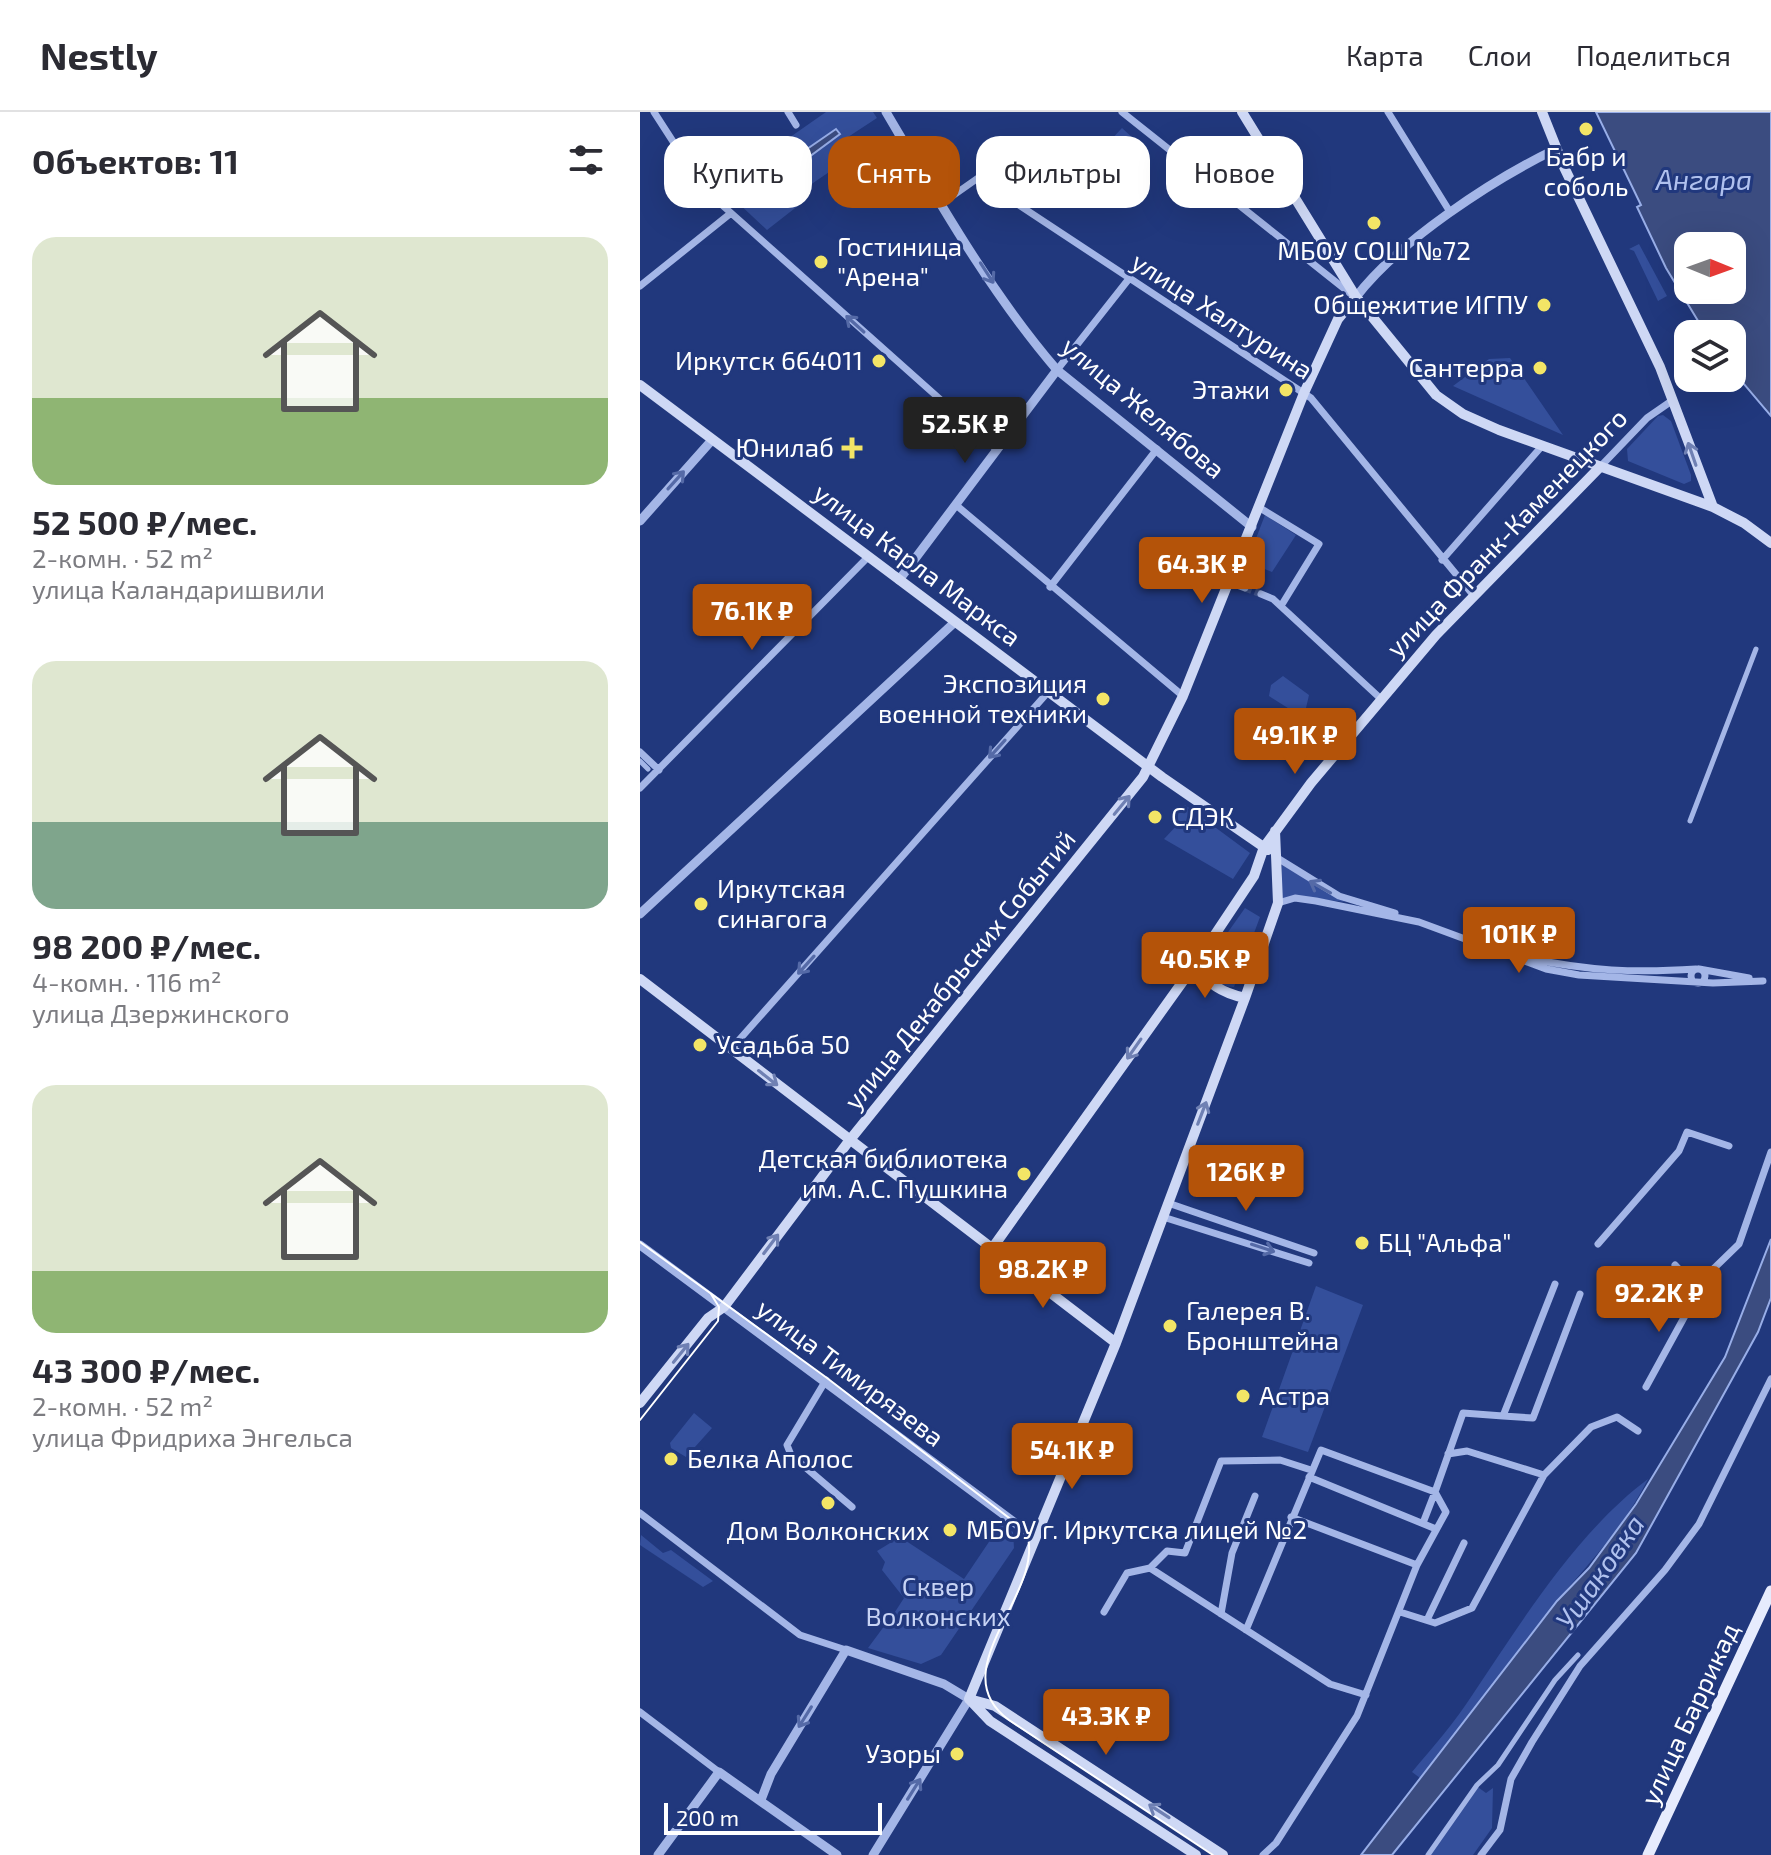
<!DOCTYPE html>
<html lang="ru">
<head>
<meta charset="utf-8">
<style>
  body { margin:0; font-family:"Exo 2",sans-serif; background:#f7f7f7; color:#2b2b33; height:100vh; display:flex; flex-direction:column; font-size:30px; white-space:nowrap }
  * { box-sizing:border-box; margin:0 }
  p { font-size:26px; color:#7c7c81 }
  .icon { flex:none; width:44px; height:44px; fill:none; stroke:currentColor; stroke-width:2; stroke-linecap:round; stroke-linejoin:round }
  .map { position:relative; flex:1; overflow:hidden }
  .panel { display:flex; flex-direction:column; background:#fff; width:640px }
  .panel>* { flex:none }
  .banner { position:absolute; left:24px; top:24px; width:760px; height:72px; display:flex; gap:16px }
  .needle { width:52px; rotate:91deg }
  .controls { position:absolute; left:1034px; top:120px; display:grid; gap:16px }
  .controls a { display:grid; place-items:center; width:72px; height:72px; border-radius:16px; background:#fff; box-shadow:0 8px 32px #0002; font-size:40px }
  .scale { position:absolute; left:24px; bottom:20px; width:218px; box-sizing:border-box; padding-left:8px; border:4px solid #fff; border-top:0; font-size:22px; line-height:28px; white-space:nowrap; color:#fff; -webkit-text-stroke:6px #21387d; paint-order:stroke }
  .price { position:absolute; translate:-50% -68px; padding:0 18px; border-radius:8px; background:#b45309; color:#fff; font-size:26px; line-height:52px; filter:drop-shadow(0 2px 4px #0008) }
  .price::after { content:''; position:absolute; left:50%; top:48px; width:24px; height:18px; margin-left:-12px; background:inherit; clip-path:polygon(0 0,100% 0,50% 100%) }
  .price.active { background:#222; color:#fff }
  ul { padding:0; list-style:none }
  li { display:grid; align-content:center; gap:16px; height:424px; padding:0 32px }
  li span { display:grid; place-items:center; height:248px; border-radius:24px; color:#555 }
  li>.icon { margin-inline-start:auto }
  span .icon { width:144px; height:144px; fill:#fffc; stroke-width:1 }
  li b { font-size:34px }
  h2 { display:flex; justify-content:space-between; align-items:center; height:96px; padding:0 32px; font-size:34px }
  .tag { padding:0 28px; border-radius:24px; background:#fff; box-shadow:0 8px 32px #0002; font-size:28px; line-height:72px }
  .tag.active { background:#b45309; color:#fff }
  header { display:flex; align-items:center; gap:48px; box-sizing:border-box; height:112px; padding:0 40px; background:#fff; border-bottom:2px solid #e1e1e2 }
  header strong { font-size:38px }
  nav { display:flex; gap:44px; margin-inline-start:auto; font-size:28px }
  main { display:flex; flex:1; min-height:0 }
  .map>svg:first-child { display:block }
  .green { fill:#344f9b }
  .water { fill:#3b4c80; stroke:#98aee8; stroke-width:2; fill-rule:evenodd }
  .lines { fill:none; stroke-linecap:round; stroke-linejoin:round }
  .minor-tunnel { stroke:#425690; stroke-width:7; stroke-dasharray:7 3.5; stroke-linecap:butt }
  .pedestrian { stroke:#a4b6e7; stroke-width:5 }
  .minor { stroke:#a4b6e7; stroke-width:7 }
  .tertiary { stroke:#a4b6e7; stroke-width:9 }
  .secondary { stroke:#ced8f5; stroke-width:10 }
  .primary { stroke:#e6ebfd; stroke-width:11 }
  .tram { stroke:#fff; stroke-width:2 }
  .oneway { stroke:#556aa7 }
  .oneway2 { stroke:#6f80b3 }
  .poi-dot { fill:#f3e566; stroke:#21387d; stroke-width:3 }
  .labels { text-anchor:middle; stroke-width:6; stroke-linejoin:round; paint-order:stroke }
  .poi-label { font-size:26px; fill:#fff; stroke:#21387d; text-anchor:start }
  .street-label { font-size:26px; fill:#fff; stroke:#21387d }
  .park-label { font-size:26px; fill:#c8d4f5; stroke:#21387d }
  .water-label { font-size:28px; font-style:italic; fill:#b0c1ee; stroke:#21387d }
</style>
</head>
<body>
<header>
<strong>Nestly</strong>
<nav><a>Карта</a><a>Слои</a><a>Поделиться</a></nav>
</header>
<main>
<section class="panel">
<h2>Объектов: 11<svg class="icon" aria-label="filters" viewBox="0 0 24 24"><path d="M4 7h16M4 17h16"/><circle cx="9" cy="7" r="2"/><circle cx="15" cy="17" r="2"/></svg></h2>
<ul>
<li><span style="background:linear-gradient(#dfe7d0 65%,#8fb573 0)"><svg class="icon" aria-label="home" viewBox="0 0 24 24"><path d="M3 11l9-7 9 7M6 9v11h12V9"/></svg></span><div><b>52 500 ₽/мес.</b><p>2-комн. · 52 m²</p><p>улица Каландаришвили</p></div></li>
<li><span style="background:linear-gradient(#dfe7d0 65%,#7fa58c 0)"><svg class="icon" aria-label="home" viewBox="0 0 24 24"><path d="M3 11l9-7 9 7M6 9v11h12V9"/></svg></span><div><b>98 200 ₽/мес.</b><p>4-комн. · 116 m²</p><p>улица Дзержинского</p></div></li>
<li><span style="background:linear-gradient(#dfe7d0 75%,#8fb573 0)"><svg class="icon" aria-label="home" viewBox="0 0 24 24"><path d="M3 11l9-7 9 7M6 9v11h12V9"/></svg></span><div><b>43 300 ₽/мес.</b><p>2-комн. · 52 m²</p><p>улица Фридриха Энгельса</p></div></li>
</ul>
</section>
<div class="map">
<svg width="1131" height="1743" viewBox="0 0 1131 1743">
  <rect width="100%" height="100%" fill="#21387d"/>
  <!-- green -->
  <path class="green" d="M186,0H233L237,6L208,25L217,41L154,84L159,93L127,118L80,74Z
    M482,16L495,28L480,44L467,32Z
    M999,132L1027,184L1018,189L994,139L989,137Z
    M870,246L923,323L813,274L849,247Z
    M1023,303L1031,309L1051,363V369L1044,372L988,349L987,337L1018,304Z
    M625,403L656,423L632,460L607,450Z
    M643,564L669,583L666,596L659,603L629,584L631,573Z
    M545,693L610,741L593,767L524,727L539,711L534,706Z
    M642,753L705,790L655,784L641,788Z
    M605,796L620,805L594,875C579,874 570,868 564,854Z
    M676,1174L723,1193L668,1340L622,1325Z
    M54,1301L72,1316L46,1345L31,1336L30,1331Z
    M1008,1367C984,1415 950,1450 916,1490C870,1547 827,1608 780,1666L772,1660C793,1635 815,1610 833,1582C881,1510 938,1419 1008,1367Z
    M361,1412L373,1420L374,1436L301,1543L281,1552L228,1536L245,1513H256L259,1508L253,1503L264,1486L242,1458L245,1450L237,1439L260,1425L324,1467Z
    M1,1423L23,1441L31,1438L73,1469L63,1475L0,1433Z
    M835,1673L846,1681L853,1676L852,1716L833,1743H786Z"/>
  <!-- water -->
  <path class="water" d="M956,0H1131V304L1092,258V222H1066L1026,156L997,95L1001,93ZM1092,134V178H1048V134Z
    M196,17L200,22L146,62L141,55Z
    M1131,1127V1186L1118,1220L996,1441L752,1743H721L917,1489L949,1456L996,1392L1085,1245Z"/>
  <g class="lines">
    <!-- minor-tunnel -->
    <path class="minor-tunnel" d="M605,476L621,482"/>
    <!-- pedestrian -->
    <path class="pedestrian" d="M0,649L8,657
      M1050,709L1116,537
      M788,1743L837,1673L858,1653L915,1568L938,1543"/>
    <!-- minor -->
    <path class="minor" d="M14,0L63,76L357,338
      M148,0L156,13
      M482,0L711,182
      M748,0L810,100
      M301,92L338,66L671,286L834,484
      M0,174L91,101
      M417,258L488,168
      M960,355L1007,306L1033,288
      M316,393L543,584
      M620,396L679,432L641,494
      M802,448L902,334
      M589,470L605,476
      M410,475L517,337
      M621,482L633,487L741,587
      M0,640L19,658
      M0,676L228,445
      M639,747L699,784L755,801
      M638,791L655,786L676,789L779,810L906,857L939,863L1073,871L1123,869
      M888,846C948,859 995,861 1056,857
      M1059,857L1109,866
      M1051 864a7 7 0 1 1 14 0a7 7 0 1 1-14 0Z
      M91,937L409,579
      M528,1091L674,1141
      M523,1105L669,1151
      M958,1132L1039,1039L1047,1020L1089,1034
      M1035,1153L1051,1170
      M1064,1166L1051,1170L1058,1180L1064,1166L1099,1132L1131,1040
      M186,1268L147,1333L151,1343L212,1395
      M1006,1275L1058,1180
      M863,1304L893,1306L940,1182
      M904,1363L951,1315L977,1305L998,1319
      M669,1365L796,1417
      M0,1401L160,1523L206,1538
      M651,1405L777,1453
      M510,1456L527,1439L545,1441L581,1349L640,1348L671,1358
      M464,1500L487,1461L510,1456L690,1572L726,1583
      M760,1500L795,1511L832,1496L904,1363L827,1339L808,1342
      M581,1502L592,1441L615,1384
      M787,1508L824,1431
      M606,1518L681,1338L795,1380L783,1411
      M0,1600L79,1660
      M623,1743L636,1731L717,1604L777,1453L806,1400L795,1380L823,1301L863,1304L915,1172
      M841,1743L860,1718L871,1667L892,1630L940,1554L1025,1458L1059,1412L1131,1267"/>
    <!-- tertiary -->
    <path class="tertiary" d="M246,0C298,88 350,180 417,258L612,415
      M716,185C759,129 852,68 916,37
      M0,409L72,328
      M259,468L417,258
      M0,802L315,510
      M0,1133L394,1425
      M121,1688L131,1662L206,1538L304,1572L329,1587L233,1743
      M18,1743L79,1660L197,1743"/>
    <!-- secondary -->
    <path class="secondary" d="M602,0L716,185L796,283L823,302L859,318L1073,395L1104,411L1131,431
      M902,0L924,55L1020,255L1073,395
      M0,273L522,665L628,738
      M556,851C566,872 583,881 605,886
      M0,867L476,1231
      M351,1138L556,851L614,764L624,735L671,671L796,523L960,355
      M0,1291L68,1206L84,1195L209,1029L503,665L543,584L664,281L698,207L716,185
      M329,1587L476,1231L605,886L638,791L635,719
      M329,1587L355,1594L583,1743
      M330,1588L350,1609L556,1743"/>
    <!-- primary -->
    <path class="primary" d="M1008,1743L1131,1479"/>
    <!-- tram -->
    <path class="tram" d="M0,1130L187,1266L386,1419C409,1479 299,1557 369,1608L573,1743
      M0,1308L78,1209L79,1195L71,1182"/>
  </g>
  <!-- one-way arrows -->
  <defs><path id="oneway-shaft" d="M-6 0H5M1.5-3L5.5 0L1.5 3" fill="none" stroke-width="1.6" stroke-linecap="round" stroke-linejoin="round" transform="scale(2)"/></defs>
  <g class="oneway">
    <use href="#oneway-shaft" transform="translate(347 161) rotate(57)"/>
    <use href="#oneway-shaft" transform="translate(215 212) rotate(-138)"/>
    <use href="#oneway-shaft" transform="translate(36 368) rotate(-48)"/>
    <use href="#oneway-shaft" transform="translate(357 637) rotate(132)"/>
    <use href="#oneway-shaft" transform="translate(680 775) rotate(-151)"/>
    <use href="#oneway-shaft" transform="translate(166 853) rotate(132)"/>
    <use href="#oneway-shaft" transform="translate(623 1136) rotate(18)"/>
    <use href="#oneway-shaft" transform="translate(165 1605) rotate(122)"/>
    <use href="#oneway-shaft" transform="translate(274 1677) rotate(-58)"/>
  </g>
  <g class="oneway2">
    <use href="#oneway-shaft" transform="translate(1052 342) rotate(-109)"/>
    <use href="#oneway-shaft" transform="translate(482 693) rotate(-50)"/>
    <use href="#oneway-shaft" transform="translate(494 937) rotate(125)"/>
    <use href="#oneway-shaft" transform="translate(128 966) rotate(38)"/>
    <use href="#oneway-shaft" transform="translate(562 1001) rotate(-69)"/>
    <use href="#oneway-shaft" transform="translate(131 1132) rotate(-53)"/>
    <use href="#oneway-shaft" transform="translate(41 1241) rotate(-51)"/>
    <use href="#oneway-shaft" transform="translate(519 1699) rotate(-147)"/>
  </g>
  <!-- markers -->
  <g class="poi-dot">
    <circle cx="946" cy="17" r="8"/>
    <circle cx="734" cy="111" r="8"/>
    <circle cx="181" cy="150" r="8"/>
    <circle cx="904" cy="193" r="8"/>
    <circle cx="239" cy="249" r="8"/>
    <circle cx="900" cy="256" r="8"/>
    <circle cx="646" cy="278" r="8"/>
    <path d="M208 324h8v8h8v8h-8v8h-8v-8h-8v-8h8z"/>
    <circle cx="463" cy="587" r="8"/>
    <circle cx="515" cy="705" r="8"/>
    <circle cx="61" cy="792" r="8"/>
    <circle cx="60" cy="933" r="8"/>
    <circle cx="384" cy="1062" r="8"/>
    <circle cx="722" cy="1131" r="8"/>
    <circle cx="530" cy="1214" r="8"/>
    <circle cx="603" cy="1284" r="8"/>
    <circle cx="31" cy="1347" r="8"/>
    <circle cx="188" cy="1391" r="8"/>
    <circle cx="310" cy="1418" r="8"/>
    <circle cx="317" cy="1642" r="8"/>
  </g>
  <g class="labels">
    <!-- poi labels -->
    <g class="poi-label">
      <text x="946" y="54" text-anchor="middle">Бабр и<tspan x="946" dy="30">соболь</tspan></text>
      <text x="197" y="144">Гостиница<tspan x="197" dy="30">"Арена"</tspan></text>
      <text x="734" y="148" text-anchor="middle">МБОУ СОШ №72</text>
      <text x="888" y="202" text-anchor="end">Общежитие ИГПУ</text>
      <text x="223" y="258" text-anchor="end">Иркутск 664011</text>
      <text x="884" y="265" text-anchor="end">Сантерра</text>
      <text x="630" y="287" text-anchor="end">Этажи</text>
      <text x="194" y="345" text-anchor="end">Юнилаб</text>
      <text x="447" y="581" text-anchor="end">Экспозиция<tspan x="447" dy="30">военной техники</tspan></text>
      <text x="531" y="714">СДЭК</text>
      <text x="77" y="786">Иркутская<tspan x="77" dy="30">синагога</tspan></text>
      <text x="76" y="942">Усадьба 50</text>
      <text x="368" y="1056" text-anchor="end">Детская библиотека<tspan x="368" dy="30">им. А.С. Пушкина</tspan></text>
      <text x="738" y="1140">БЦ "Альфа"</text>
      <text x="546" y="1208">Галерея В.<tspan x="546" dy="30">Бронштейна</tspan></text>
      <text x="619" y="1293">Астра</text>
      <text x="47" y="1356">Белка Аполос</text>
      <text x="326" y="1427">МБОУ г. Иркутска лицей №2</text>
      <text x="188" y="1428" text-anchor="middle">Дом Волконских</text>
      <text x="301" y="1651" text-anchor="end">Узоры</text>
    </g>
    <!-- street labels -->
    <g class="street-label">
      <text transform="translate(582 204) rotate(33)" y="9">улица Халтурина</text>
      <text transform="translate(503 296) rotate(40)" y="9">улица Желябова</text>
      <text transform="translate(867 421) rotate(-46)" y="9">улица Франк-Каменецкого</text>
      <text transform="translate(277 453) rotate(37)" y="9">улица Карла Маркса</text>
      <text transform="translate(320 858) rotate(-51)" y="9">улица Декабрьских Событий</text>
      <text transform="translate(210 1261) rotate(37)" y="9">улица Тимирязева</text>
      <text transform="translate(1050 1602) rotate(-65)" y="9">улица Баррикад</text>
    </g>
    <!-- park labels -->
    <g class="park-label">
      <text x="298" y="1484">Сквер<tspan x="298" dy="30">Волконских</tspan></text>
    </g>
    <!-- water labels -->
    <g class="water-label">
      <text x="1064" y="78">Ангара</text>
      <text transform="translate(960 1460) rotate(-55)" y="10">Ушаковка</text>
    </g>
  </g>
</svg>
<div class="controls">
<a><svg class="needle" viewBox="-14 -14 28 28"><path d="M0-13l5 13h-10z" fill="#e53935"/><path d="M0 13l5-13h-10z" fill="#7c7c81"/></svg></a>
<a><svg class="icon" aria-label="layers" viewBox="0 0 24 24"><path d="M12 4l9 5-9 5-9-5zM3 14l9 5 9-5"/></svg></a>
</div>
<div class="scale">200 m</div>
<b class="price active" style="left:325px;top:353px">52.5K ₽</b>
<b class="price" style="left:562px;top:493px">64.3K ₽</b>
<b class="price" style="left:112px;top:540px">76.1K ₽</b>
<b class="price" style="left:655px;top:664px">49.1K ₽</b>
<b class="price" style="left:879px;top:863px">101K ₽</b>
<b class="price" style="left:565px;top:888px">40.5K ₽</b>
<b class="price" style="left:606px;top:1101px">126K ₽</b>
<b class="price" style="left:403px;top:1198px">98.2K ₽</b>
<b class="price" style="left:1019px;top:1222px">92.2K ₽</b>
<b class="price" style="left:432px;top:1379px">54.1K ₽</b>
<b class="price" style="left:466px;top:1645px">43.3K ₽</b>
<div class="banner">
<a class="tag">Купить</a>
<a class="tag active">Снять</a>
<a class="tag">Фильтры</a>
<a class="tag">Новое</a>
</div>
</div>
</main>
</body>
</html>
